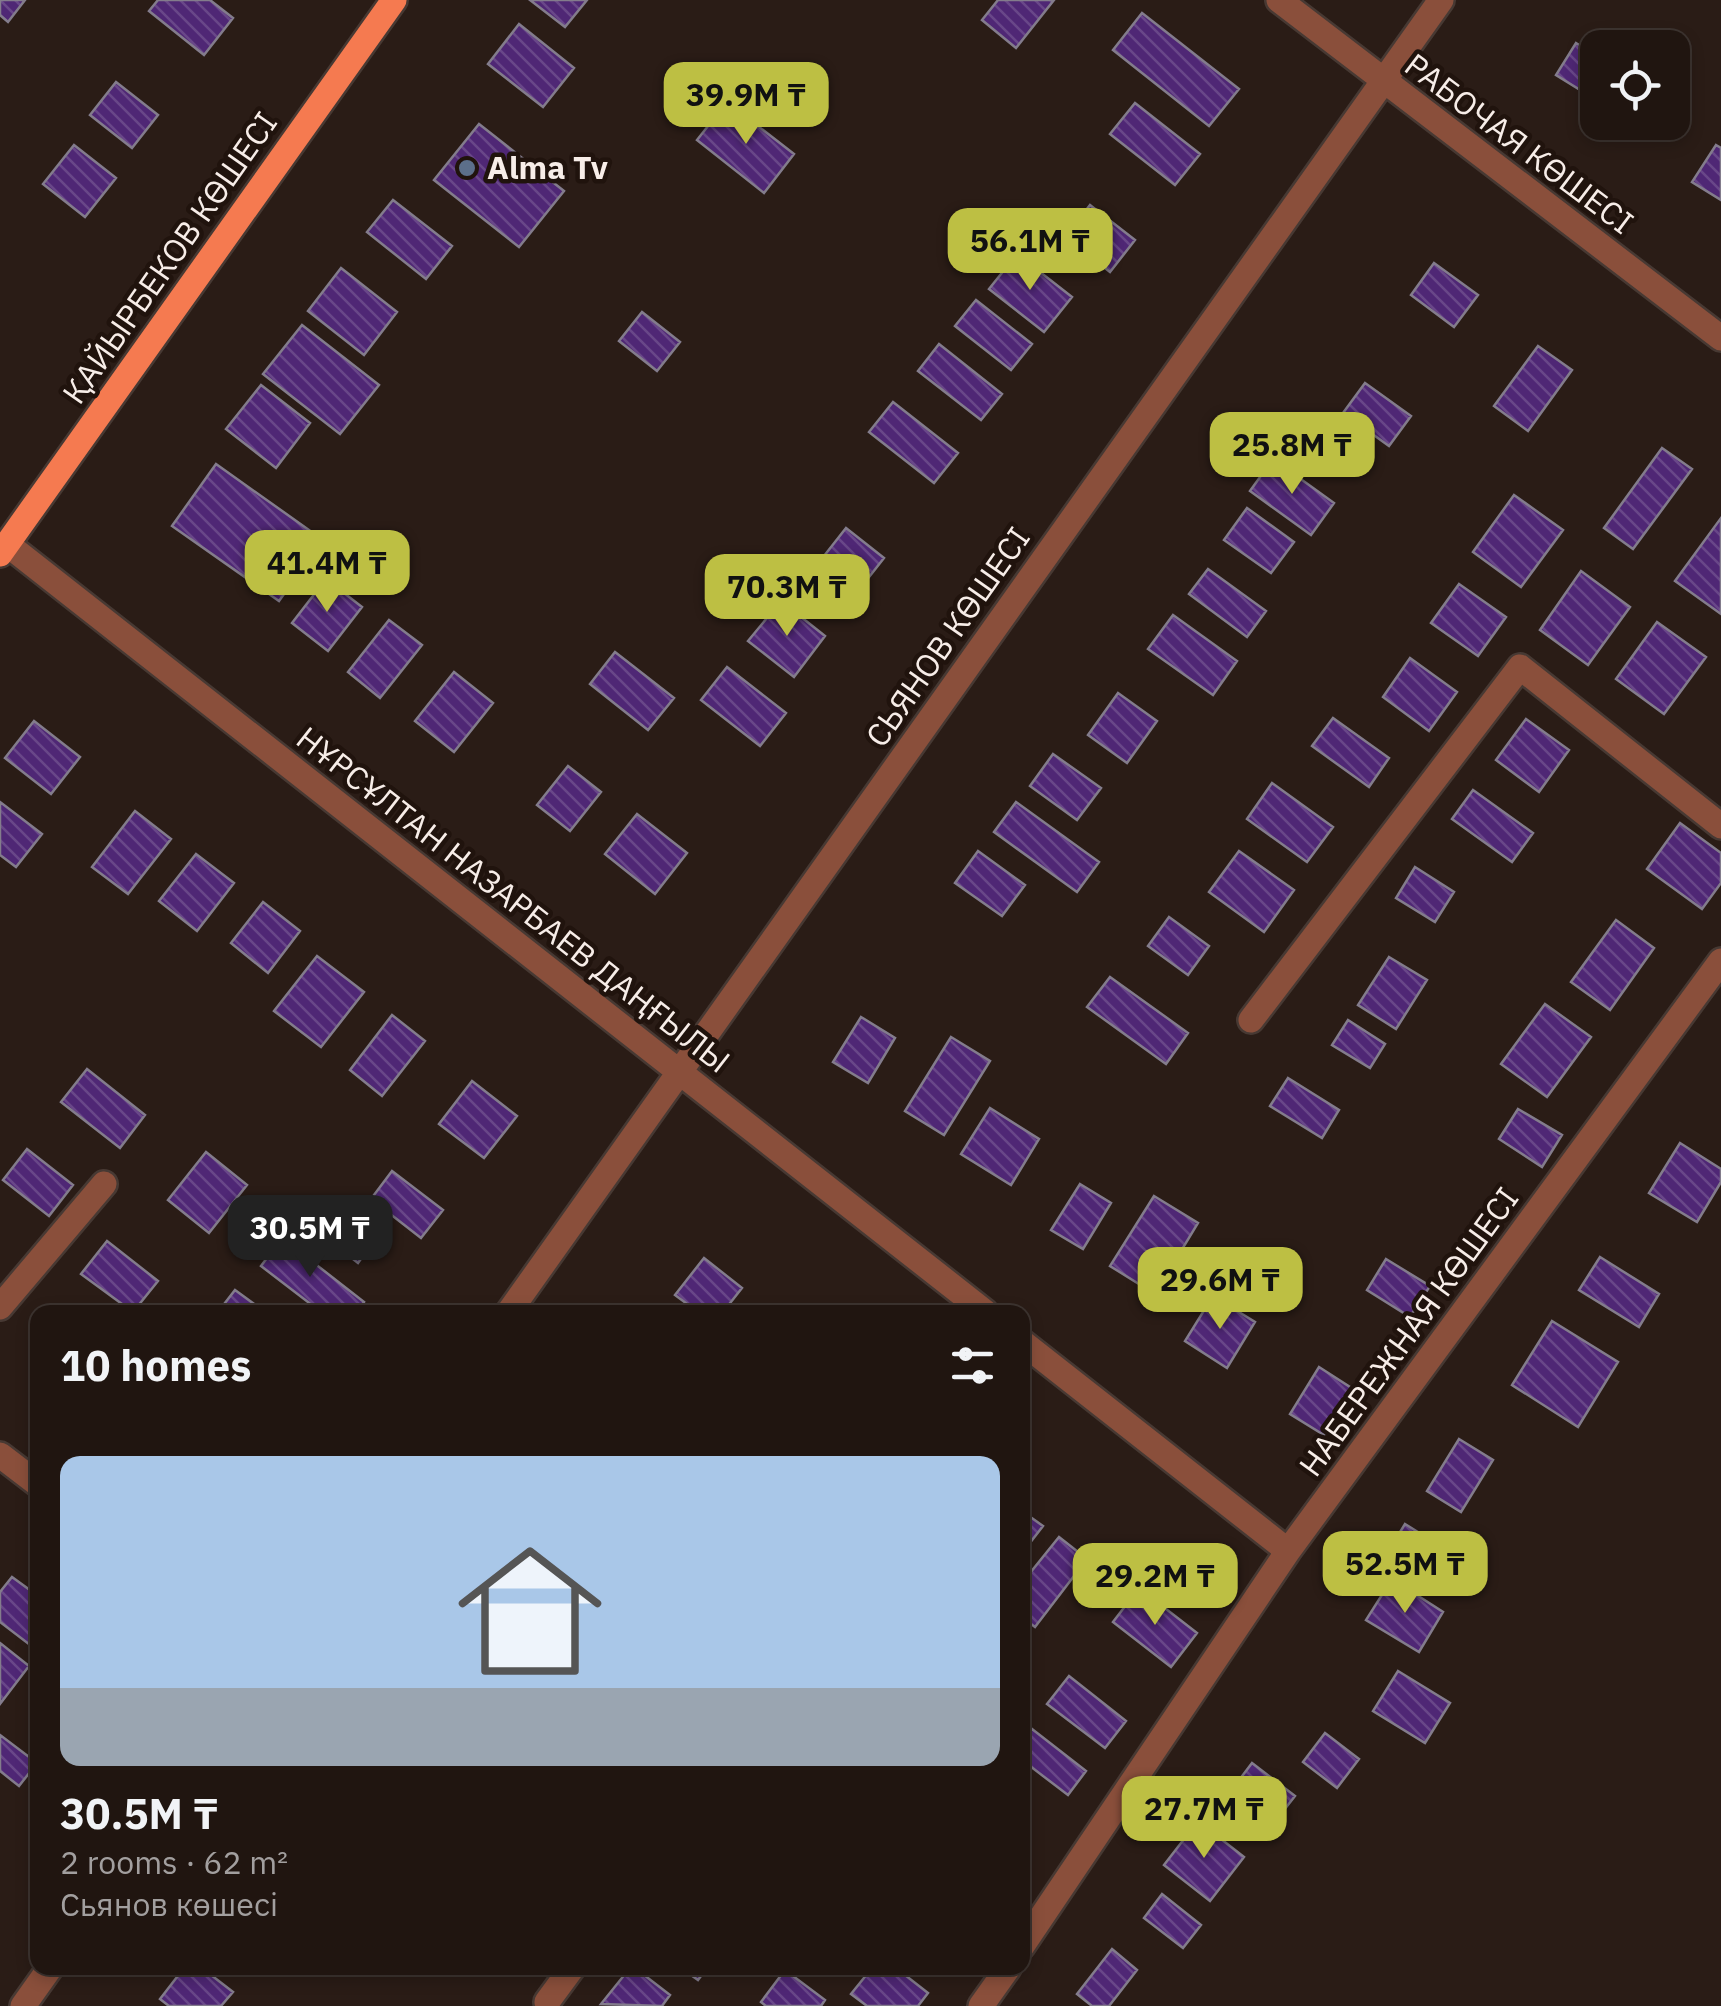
<!DOCTYPE html>
<html lang="en">
<head>
<meta charset="utf-8">
<style>
  body { margin:0; font-family:"IBM Plex Sans",sans-serif; background:#281e19; color:#f1f3f6; height:100vh; display:flex; flex-direction:column; font-size:38px; white-space:nowrap }
  * { box-sizing:border-box; margin:0 }
  p { font-size:32px; color:#a29f9f }
  .icon { flex:none; width:55px; height:55px; fill:none; stroke:currentColor; stroke-width:2; stroke-linecap:round; stroke-linejoin:round }
  .map { position:relative; flex:1; overflow:hidden }
  .details { position:absolute; left:30px; top:1305px; width:1000px; height:670px; display:flex; flex-direction:column; background:#201510; border-radius:20px; box-shadow:0 5px 15px #0003,0 0 0 2px #3d3430 }
  .details>* { flex:none }
  .buttons { position:absolute; left:1580px; top:30px; display:grid; gap:20px }
  .buttons a { display:grid; place-items:center; width:110px; height:110px; border-radius:20px; background:#201510; box-shadow:0 5px 15px #0003,0 0 0 2px #3d3430; font-size:50px }
  .price { position:absolute; translate:-50% -85px; padding:0 22px; border-radius:20px; background:#bdbf43; color:#111; font-size:32px; line-height:65px; filter:drop-shadow(0 2px 5px #0008) }
  .price::after { content:''; position:absolute; left:50%; top:60px; width:30px; height:22px; margin-left:-15px; background:inherit; clip-path:polygon(0 0,100% 0,50% 100%) }
  .price.active { background:#222; color:#fff }
  ul { padding:0; list-style:none }
  li { display:grid; align-content:center; gap:20px; height:530px; padding:0 30px }
  li span { display:grid; place-items:center; height:310px; border-radius:20px; color:#555 }
  li>.icon { margin-inline-start:auto }
  span .icon { width:180px; height:180px; fill:#fffc; stroke-width:1 }
  li b { font-size:42px }
  h2 { display:flex; justify-content:space-between; align-items:center; height:120px; padding:0 30px; font-size:42px }
  .map>svg:first-child { display:block }
  .building { fill:url(#building-back-hatch); stroke:#837c8c; stroke-width:2.5 }
  .lines { fill:none; stroke-linecap:round; stroke-linejoin:round }
  .minor-casing { stroke:#473933; stroke-width:30 }
  .major-casing { stroke:#473933; stroke-width:30 }
  .minor { stroke:#8a4f3b; stroke-width:25 }
  .major { stroke:#f57a50; stroke-width:25 }
  .service-dot { fill:#5c6f8a; stroke:#20130d; stroke-width:4 }
  .labels { text-anchor:middle; stroke-width:9; stroke-linejoin:round; paint-order:stroke }
  .street-label { font-size:32px; fill:#f7ede8; stroke:#20130d }
  .poi-label { font-size:32px; font-weight:bold; fill:#f7ede8; stroke:#20130d; text-anchor:start }
</style>
</head>
<body>
<div class="map">
<svg width="1721" height="2006" viewBox="0 0 1721 2006">
  <defs>
    <pattern id="building-back-hatch" width="6" height="6" patternUnits="userSpaceOnUse" patternTransform="scale(2.5)"><rect width="6" height="6" fill="#4f2775"/><path d="M-1 5l2 2M0 0l6 6M5-1l2 2" fill="none" stroke="#694789"/></pattern>
  </defs>
  <rect width="100%" height="100%" fill="#2a1c16"/>
  <!-- building -->
  <path class="building" d="M0,0H25L8,22L0,15Z
    M158,0H210L233,18L204,55L149,11Z
    M530,0H587L565,27Z
    M998,0H1054L1016,48L982,20Z
    M1142,13L1239,89L1209,126L1113,50Z
    M519,24L574,68L543,107L488,64Z
    M1576,43L1598,57V101L1556,75Z
    M116,82L158,115L132,148L90,115Z
    M727,102L794,154L764,193L697,140Z
    M1135,103L1200,154L1175,185L1110,134Z
    M479,124L564,191L519,247L434,180Z
    M74,145L116,178L85,217L43,184Z
    M1716,145L1721,148V200L1692,182Z
    M393,200L452,246L426,279L367,232Z
    M1090,205L1135,240L1110,272L1065,237Z
    M1017,254L1072,297L1044,332L989,289Z
    M1434,263L1478,295L1454,327L1411,295Z
    M341,268L397,312L364,355L308,311Z
    M976,300L1032,344L1011,370L955,326Z
    M642,312L680,342L657,371L619,341Z
    M302,325L379,385L340,434L263,374Z
    M939,344L1002,394L981,420L918,371Z
    M1538,346L1572,370L1528,431L1494,406Z
    M1365,383L1411,416L1389,446L1343,413Z
    M261,385L310,423L276,468L226,429Z
    M893,402L958,453L934,483L869,432Z
    M1662,448L1692,469L1633,549L1604,528Z
    M1273,459L1334,503L1311,535L1250,491Z
    M216,464L323,540L279,601L172,526Z
    M1514,495L1563,530L1521,587L1473,552Z
    M1247,508L1294,542L1271,573L1224,540Z
    M1721,518V614L1675,581Z
    M846,528L884,558L851,600L813,570Z
    M1208,569L1266,611L1247,637L1189,594Z
    M1581,571L1630,607L1588,665L1540,630Z
    M326,579L362,607L328,651L292,623Z
    M1459,584L1506,617L1478,656L1431,623Z
    M781,601L825,636L794,677L748,641Z
    M1173,615L1237,661L1213,695L1148,649Z
    M389,620L422,645L380,698L348,672Z
    M1657,622L1706,657L1664,714L1616,679Z
    M615,652L674,698L648,730L590,684Z
    M1410,658L1457,692L1429,731L1383,697Z
    M727,667L786,713L760,746L701,700Z
    M454,672L493,703L454,752L415,721Z
    M1118,693L1157,721L1127,763L1088,735Z
    M1333,718L1389,758L1369,787L1312,746Z
    M1526,719L1569,750L1539,792L1496,760Z
    M34,721L80,757L51,794L5,758Z
    M1053,754L1101,788L1077,820L1030,786Z
    M568,766L601,792L570,831L537,805Z
    M1272,783L1333,827L1307,862L1247,819Z
    M1473,790L1533,833L1512,862L1452,819Z
    M0,802L42,834L16,867L0,855Z
    M1016,802L1099,862L1077,892L994,832Z
    M135,811L171,839L128,894L92,867Z
    M637,814L687,853L655,894L605,854Z
    M1680,823L1721,853V883L1702,909L1647,869Z
    M978,851L1025,885L1002,916L955,883Z
    M1239,851L1294,890L1264,932L1209,892Z
    M196,854L234,883L197,931L159,901Z
    M1415,867L1454,892L1435,922L1396,898Z
    M263,902L300,931L268,973L231,943Z
    M1169,917L1209,946L1188,975L1148,946Z
    M1616,920L1654,948L1610,1010L1571,982Z
    M317,956L364,992L321,1047L274,1011Z
    M1389,957L1427,980L1396,1029L1358,1005Z
    M1110,977L1188,1033L1166,1064L1087,1007Z
    M1545,1004L1591,1037L1547,1097L1501,1064Z
    M392,1015L425,1041L382,1096L350,1070Z
    M861,1017L895,1038L868,1083L833,1062Z
    M1348,1020L1385,1044L1370,1068L1332,1045Z
    M951,1037L990,1061L944,1135L905,1111Z
    M87,1069L145,1115L120,1148L61,1102Z
    M1288,1078L1339,1110L1322,1138L1270,1106Z
    M472,1081L517,1116L484,1158L439,1124Z
    M990,1108L1039,1139L1011,1185L961,1154Z
    M1518,1109L1562,1135L1542,1167L1499,1139Z
    M1680,1143L1721,1169V1182L1697,1222L1649,1193Z
    M27,1149L73,1185L49,1216L3,1180Z
    M206,1152L247,1185L209,1233L168,1200Z
    M392,1171L443,1210L421,1238L371,1199Z
    M1080,1184L1111,1203L1083,1249L1051,1230Z
    M1154,1196L1198,1223L1155,1294L1110,1266Z
    M328,1199L377,1237L358,1263L308,1224Z
    M282,1238L364,1302L356,1312H321L261,1266Z
    M107,1241L158,1281L133,1312L81,1274Z
    M1600,1257L1659,1294L1639,1327L1579,1290Z
    M704,1258L742,1288L723,1312H698L675,1295Z
    M1386,1259L1430,1286L1410,1317L1367,1290Z
    M235,1290L265,1312H218Z
    M1213,1296L1255,1322L1227,1368L1185,1341Z
    M1552,1321L1618,1362L1578,1427L1512,1385Z
    M1319,1367L1353,1389L1324,1435L1290,1414Z
    M1459,1439L1493,1460L1461,1512L1427,1491Z
    M1022,1511L1043,1526L1022,1553Z
    M1405,1524L1456,1556L1432,1594L1381,1563Z
    M1059,1537L1087,1559L1035,1627L1022,1617V1583Z
    M12,1577L38,1596V1651L0,1622V1592Z
    M1392,1579L1443,1612L1419,1652L1366,1620Z
    M1139,1588L1197,1633L1171,1667L1113,1622Z
    M0,1643L29,1666L0,1704Z
    M1398,1671L1450,1703L1425,1743L1373,1711Z
    M1069,1676L1126,1721L1105,1748L1047,1704Z
    M1032,1729L1086,1771L1068,1795L1022,1760V1741Z
    M1325,1733L1359,1759L1337,1788L1303,1762Z
    M0,1735L37,1763L19,1786L0,1771Z
    M1252,1763L1295,1796L1263,1837L1221,1804Z
    M1198,1821L1244,1857L1210,1901L1164,1865Z
    M1162,1894L1201,1925L1183,1948L1144,1918Z
    M1112,1949L1137,1970L1109,2006H1092L1077,1994Z
    M184,1968H202L233,1992L221,2006H169L160,1999Z
    M630,1968H635L670,1995L662,2006L601,2004Z
    M681,1968H707L698,1980Z
    M872,1968H896L928,1993L918,2006H867L851,1994Z
    M785,1970L825,2000L821,2006H766L761,2002Z"/>
  <g class="lines">
    <defs>
      <path id="minor" d="M1279,0L1721,338
        M7,544L985,1312
        M1251,1020L1520,667L1721,826
        M0,1307L104,1184
        M509,1312L1441,0
        M1022,1342L1288,1551
        M0,1455L38,1484
        M1022,1946L1288,1551L1721,961
        M547,2002L572,1968
        M23,2006L50,1968
        M981,2006L1008,1968"/>
      <path id="major" d="M0,554L394,0"/>
    </defs>
    <!-- minor casing -->
    <use href="#minor" class="minor-casing"/>
    <!-- major casing -->
    <use href="#major" class="major-casing"/>
    <!-- minor -->
    <use href="#minor" class="minor"/>
    <!-- major -->
    <use href="#major" class="major"/>
  </g>
  <!-- markers -->
  <circle class="service-dot" cx="467" cy="168" r="10"/>
  <g class="labels">
    <!-- street labels -->
    <g class="street-label">
      <text transform="translate(1519 144) rotate(37)" y="11">РАБОЧАЯ КӨШЕСІ</text>
      <text transform="translate(170 258) rotate(-55)" y="11">ҚАЙЫРБЕКОВ КӨШЕСІ</text>
      <text transform="translate(948 637) rotate(-55)" y="11">СЬЯНОВ КӨШЕСІ</text>
      <text transform="translate(513 900) rotate(38)" y="11">НҰРСҰЛТАН НАЗАРБАЕВ ДАҢҒЫЛЫ</text>
      <text transform="translate(1409 1332) rotate(-54)" y="11">НАБЕРЕЖНАЯ КӨШЕСІ</text>
    </g>
    <!-- poi labels -->
    <g class="poi-label">
      <text x="487" y="179">Alma Tv</text>
    </g>
  </g>
</svg>
<div class="buttons">
<a><svg class="icon" aria-label="locate" viewBox="0 0 24 24"><circle cx="12" cy="12" r="6"/><path d="M12 2v4M12 18v4M2 12h4M18 12h4"/></svg></a>
</div>
<b class="price" style="left:746px;top:147px">39.9M ₸</b>
<b class="price" style="left:1030px;top:293px">56.1M ₸</b>
<b class="price" style="left:1292px;top:497px">25.8M ₸</b>
<b class="price" style="left:327px;top:615px">41.4M ₸</b>
<b class="price" style="left:787px;top:639px">70.3M ₸</b>
<b class="price active" style="left:310px;top:1280px">30.5M ₸</b>
<b class="price" style="left:1220px;top:1332px">29.6M ₸</b>
<b class="price" style="left:1405px;top:1616px">52.5M ₸</b>
<b class="price" style="left:1155px;top:1628px">29.2M ₸</b>
<b class="price" style="left:1204px;top:1861px">27.7M ₸</b>
<section class="details">
<h2>10 homes<svg class="icon" aria-label="filters" viewBox="0 0 24 24"><path d="M4 7h16M4 17h16"/><circle cx="9" cy="7" r="2"/><circle cx="15" cy="17" r="2"/></svg></h2>
<ul>
<li><span style="background:linear-gradient(#a9c7e8 75%,#9aa5b1 0)"><svg class="icon" aria-label="home" viewBox="0 0 24 24"><path d="M3 11l9-7 9 7M6 9v11h12V9"/></svg></span><div><b>30.5M ₸</b><p>2 rooms · 62 m²</p><p>Сьянов көшесі</p></div></li>
</ul>
</section>
</div>
</body>
</html>
